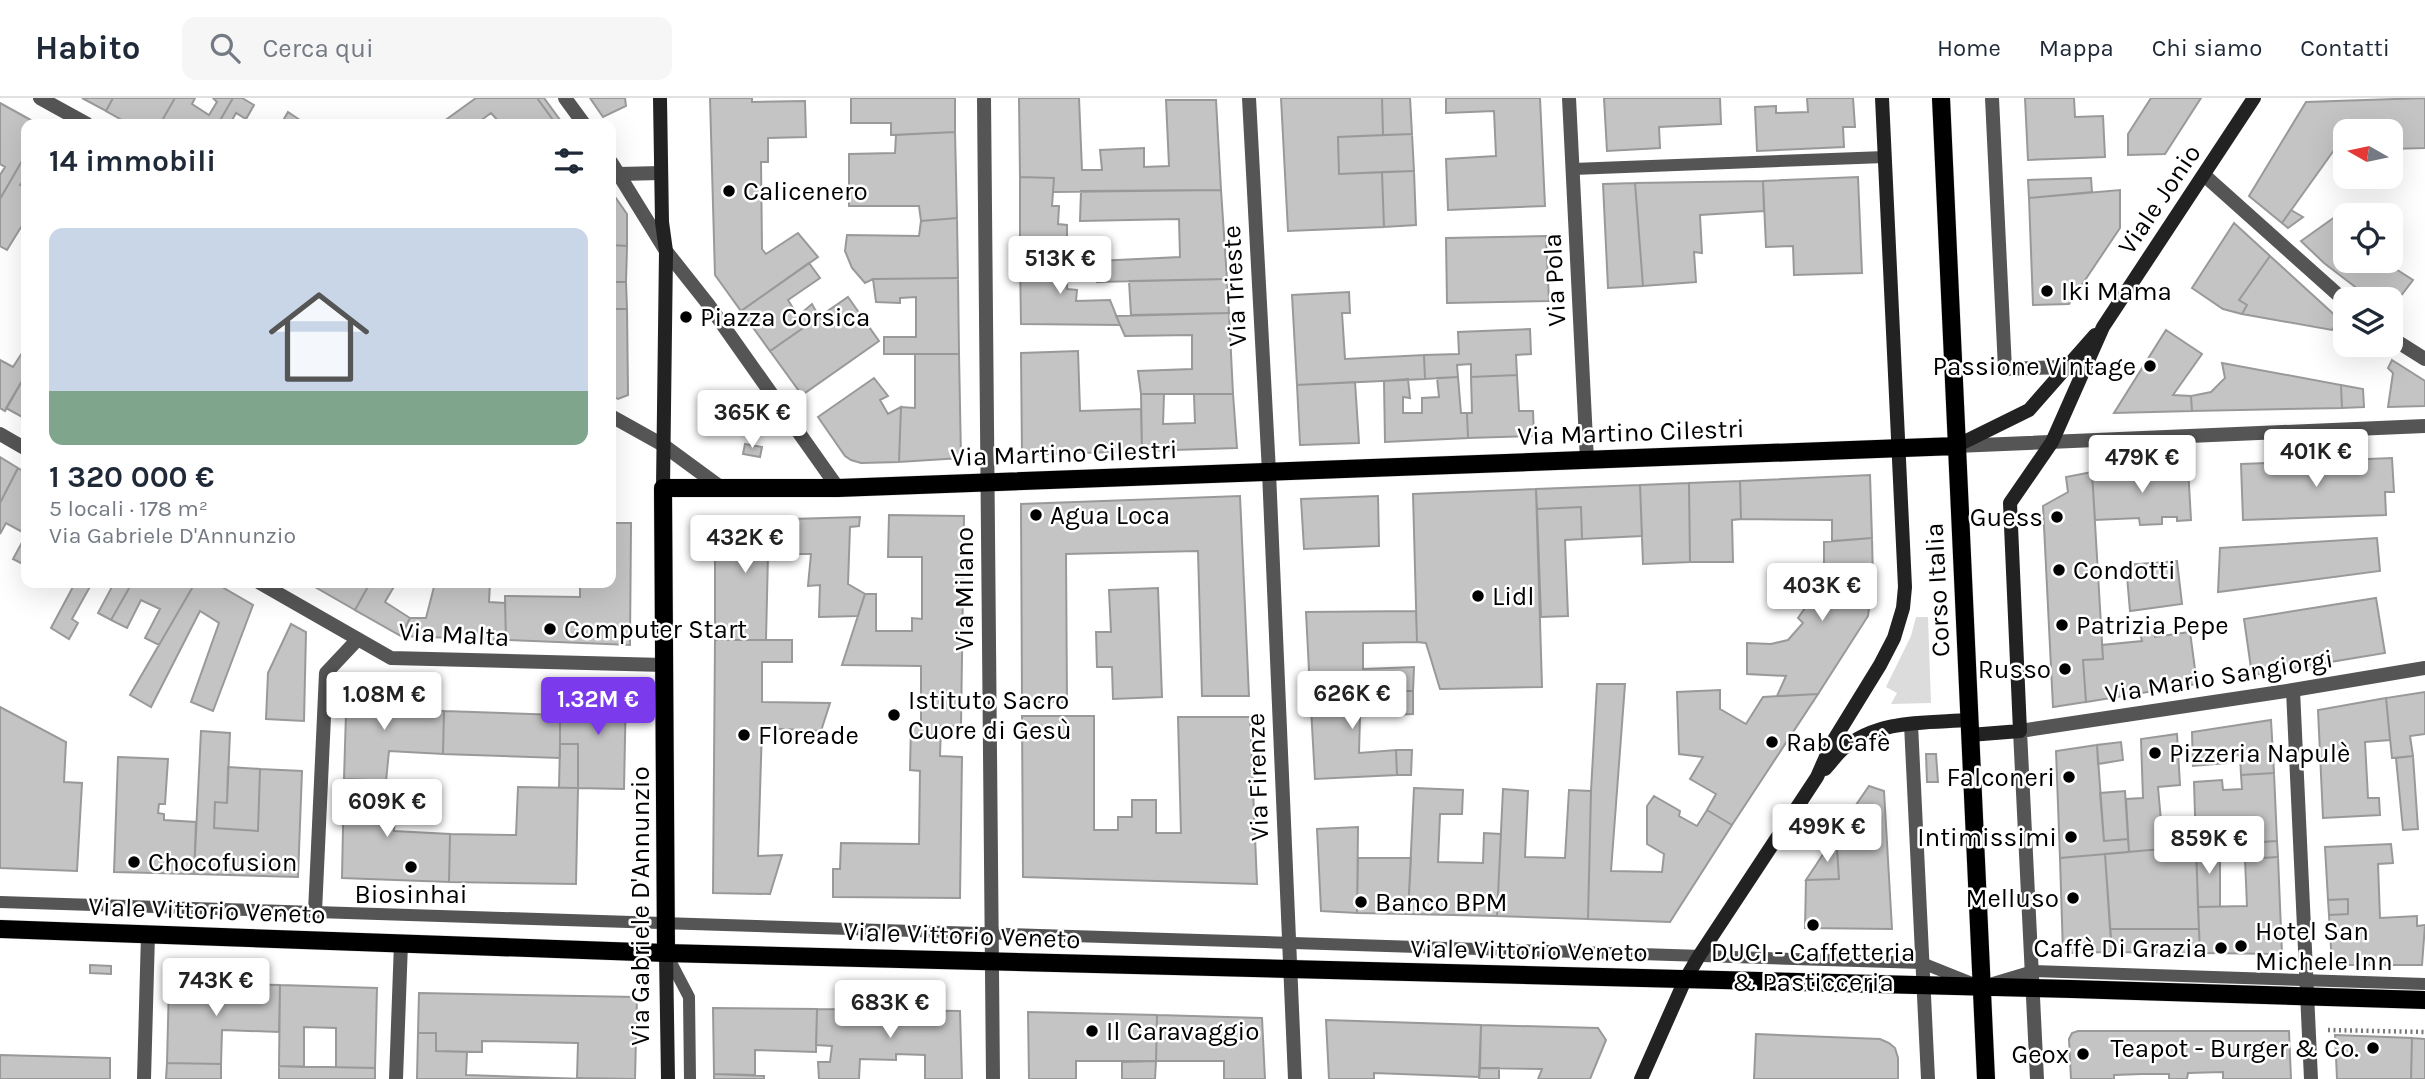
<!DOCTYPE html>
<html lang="it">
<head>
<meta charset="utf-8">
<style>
  body { margin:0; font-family:Karla,sans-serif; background:#f6f6f7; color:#1f2937; height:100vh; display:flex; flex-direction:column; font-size:26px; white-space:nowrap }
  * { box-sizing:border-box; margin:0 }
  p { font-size:23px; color:#747a83 }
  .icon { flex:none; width:38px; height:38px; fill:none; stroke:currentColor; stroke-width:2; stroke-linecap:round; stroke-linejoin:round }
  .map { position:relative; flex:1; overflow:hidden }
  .drawer { position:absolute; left:21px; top:21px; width:595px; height:469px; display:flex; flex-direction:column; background:#fff; border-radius:14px; box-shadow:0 7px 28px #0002 }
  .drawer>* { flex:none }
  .needle { width:46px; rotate:279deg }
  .buttons { position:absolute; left:2333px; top:21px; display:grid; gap:14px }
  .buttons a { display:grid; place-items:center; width:70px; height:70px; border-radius:14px; background:#fff; box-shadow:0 7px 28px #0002; font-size:35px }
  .price { position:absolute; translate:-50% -60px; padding:0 16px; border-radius:7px; background:#fff; color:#222; font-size:23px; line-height:46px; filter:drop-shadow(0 2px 4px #0008) }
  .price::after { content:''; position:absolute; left:50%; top:42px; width:21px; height:16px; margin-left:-10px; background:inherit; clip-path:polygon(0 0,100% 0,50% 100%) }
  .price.current { background:#7c3aed; color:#fff }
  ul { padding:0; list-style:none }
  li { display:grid; align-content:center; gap:14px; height:371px; padding:0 28px }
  li span { display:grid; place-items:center; height:217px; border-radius:14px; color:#555 }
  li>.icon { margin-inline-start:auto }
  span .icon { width:126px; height:126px; fill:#fffc; stroke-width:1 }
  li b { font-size:30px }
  h2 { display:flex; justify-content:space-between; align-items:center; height:84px; padding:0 28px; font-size:30px }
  header { display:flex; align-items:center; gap:42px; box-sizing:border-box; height:98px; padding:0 35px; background:#fff; border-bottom:2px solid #e0e1e3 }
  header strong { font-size:33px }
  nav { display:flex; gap:38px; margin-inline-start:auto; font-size:24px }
  .search { width:490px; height:63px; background:#f6f6f7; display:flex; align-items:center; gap:18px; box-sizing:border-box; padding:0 24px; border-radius:14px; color:#747a83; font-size:26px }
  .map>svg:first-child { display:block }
  .green { fill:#dcdcdc }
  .building { fill:#c4c4c4; stroke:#999; stroke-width:2 }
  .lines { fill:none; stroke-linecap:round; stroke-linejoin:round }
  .primary-casing { stroke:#dbdbdb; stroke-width:19 }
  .path { stroke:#777; stroke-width:4.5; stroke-dasharray:2 3.5; stroke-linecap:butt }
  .service { stroke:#555; stroke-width:12 }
  .minor { stroke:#555; stroke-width:14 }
  .tertiary { stroke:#555; stroke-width:14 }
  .secondary { stroke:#222; stroke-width:14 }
  .primary { stroke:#000; stroke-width:18 }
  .poi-dot { fill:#000; stroke:#fff; stroke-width:2.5 }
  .labels { text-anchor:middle; stroke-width:5; stroke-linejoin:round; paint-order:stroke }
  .poi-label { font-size:26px; fill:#000; stroke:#fff; text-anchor:start }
  .street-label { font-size:26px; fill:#000; stroke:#fff }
</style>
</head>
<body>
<header>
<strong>Habito</strong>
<div class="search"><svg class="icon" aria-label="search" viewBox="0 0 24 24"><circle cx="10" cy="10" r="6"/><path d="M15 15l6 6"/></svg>Cerca qui</div>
<nav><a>Home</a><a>Mappa</a><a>Chi siamo</a><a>Contatti</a></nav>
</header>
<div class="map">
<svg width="2425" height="981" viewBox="0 0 2425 981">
  <rect width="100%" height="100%" fill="#fff"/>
  <!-- green -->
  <path class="green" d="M1916,519H1928L1931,605L1891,606L1897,595L1886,589L1911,538Z"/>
  <!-- building -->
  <path class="building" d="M82,0H113L106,13Z
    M113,0H175L160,26H129L106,13Z
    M175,0H195L192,6L209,17L217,4L213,0H233L218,26H160Z
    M233,0H242L254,7L246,21L236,15L230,26H218Z
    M476,0H537L556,26H501L491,15L476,26H440Z
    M537,0H544L563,26H556Z
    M590,0H625L626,8L603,19Z
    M710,0H752V4L805,3L806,39L768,40V64H761L762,151L766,156L798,135L818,159L741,213L715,177Z
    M851,0H955V34L891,37V25H851Z
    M1019,0H1079L1082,72H1102L1100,52L1144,50V69L1169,68L1166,2H1216L1221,92L1053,94L1054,80L1020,79Z
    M1281,0H1382L1383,37L1338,39L1339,76L1382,74L1384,129L1288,133Z
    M1382,0H1410L1412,36L1383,37Z
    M1446,0H1540L1545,108L1448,112L1446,61L1496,58L1494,13L1446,15Z
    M1604,0H1720L1721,26L1659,29L1660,50L1607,53Z
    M1807,0H1853L1855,29H1843L1844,49L1757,53L1755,9L1776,8V15L1808,14Z
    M2025,0H2074L2075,19L2103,18L2105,59L2028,62Z
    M2151,0H2201L2165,56L2128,57V36Z
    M2425,0V50L2390,51V33H2345V48H2337L2282,125L2249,98L2306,4Z
    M0,5L38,26H26V56L0,101V77L5,69L0,66Z
    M288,14L303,24L302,26H281Z
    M955,34L957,120L921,123L919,108H849V56L895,55L896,37Z
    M1412,36L1414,73L1339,76L1338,39Z
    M26,56V79L20,87L26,90V121L7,152L0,148V101Z
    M1414,73L1416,127L1384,129L1382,74Z
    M1020,79L1054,80L1052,108H1059L1058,126L1067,127V139H1081L1086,163L1020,164Z
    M1858,79L1862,175L1794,177L1793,148L1766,149L1763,83Z
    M2091,80L2092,94L2029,100L2028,82Z
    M1763,83L1764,113L1700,117L1702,155L1694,154L1696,184L1643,188L1635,85Z
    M1635,85L1643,188L1608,190L1603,86Z
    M1221,92L1227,181L1097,184V163L1180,159L1179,121L1080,123L1081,93Z
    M2120,92V130L2069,206L2033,207L2029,100Z
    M611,93L627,116V148L611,147Z
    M2291,112L2303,119L2288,130L2282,125Z
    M2342,114L2347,117H2345V163H2390V150L2397,155L2391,168L2413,182L2390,212V201H2371L2324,165L2301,143Z
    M957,120L958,180L873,181L865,185L852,170L845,153L847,137L919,138L921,123Z
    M2234,125L2270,158L2239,202L2247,207L2242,216L2223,211L2192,190Z
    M1546,138L1549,203L1447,205L1446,140Z
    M611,147L627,148L626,184H611Z
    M2270,158L2339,221L2332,232L2242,216L2247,207L2239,202Z
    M1097,163V175L1067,178V191L1077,192L1076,203L1110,202L1120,227L1021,226L1020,164Z
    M809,165L820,180L788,202L798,218L812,206L819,219L770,253L741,213Z
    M958,180L959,256H884V239H916V199L900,200V205L876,204L873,181Z
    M1227,181L1229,215L1131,217L1129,183Z
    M611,184H626L627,211H611Z
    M1349,194L1350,215H1342L1345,261L1424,257L1425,281L1297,287L1292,197Z
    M848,199L879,243L802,297L770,253Z
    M611,211H627L628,297L618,301L611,297Z
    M1229,215L1233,296H1141L1138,273L1192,271V237L1125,238L1116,218Z
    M1530,231L1531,256L1516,257L1517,277L1471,279V266L1457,267L1458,279L1425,281L1424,257L1459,256L1458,234Z
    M2166,232L2202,256L2173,297L2191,298L2192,313L2114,315Z
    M1078,253L1080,313L1141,311L1142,353L1022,357L1021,255Z
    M22,255L26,257V276L5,313L0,310V262L13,269Z
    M915,256H959L961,360L899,364L901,309L915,310Z
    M2392,262L2425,283V308L2388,309L2393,275L2388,270Z
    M2222,265L2341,287L2342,310L2192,313L2191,298L2211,294L2225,280Z
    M26,276V321L6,310Z
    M1517,277L1519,313H1533L1534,338L1468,340L1467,315H1472L1471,279Z
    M1458,279L1461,315H1467L1468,340L1385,344L1384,283L1408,281L1410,300L1403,299V315H1422V300L1439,299L1437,280Z
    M874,280L888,298L880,302L888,316L901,309L899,364L861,365L851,362L845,358L818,319Z
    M1355,284L1359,345L1300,347L1297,287Z
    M2341,287L2363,291L2364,309L2342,310Z
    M1141,296H1164L1163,326L1195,325L1194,296H1233L1237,350L1142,353Z
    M745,346L762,349L760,359L743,356Z
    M0,359L18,370L0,405Z
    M2392,360L2394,394H2385L2386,417L2243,422L2241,366Z
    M2188,369L2191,422L2177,423V419H2162V426L2140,427L2139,420L2095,422L2092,374Z
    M18,370L26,375V436L6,425L0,436V405Z
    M2092,374L2103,561L2083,562L2086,604L2053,609L2043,408L2068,394L2066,379Z
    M1870,377L1872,440L1832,443V422L1741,421L1740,383Z
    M1740,383L1741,421L1732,422L1733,464H1690L1689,385Z
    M1689,385L1690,464L1643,466L1640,387Z
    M1640,387L1642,438L1582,441L1581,409L1537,411L1536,391Z
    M1536,391L1542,589L1440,591L1426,545L1417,544L1413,396Z
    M1240,398L1249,598H1202L1198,453L1066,456L1067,604H1022L1021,406Z
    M1378,398L1379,448L1304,451L1301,401Z
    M1581,409L1582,441L1565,442L1568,518L1541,519L1537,411Z
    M889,417L964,418L961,628H941L940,658L962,659L960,800L833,799V771H840L841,745L919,746L920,673L910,672L911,628H921V568L842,567L865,496H876V533H912V520L922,521V459H888Z
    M860,419L859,428L850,429L848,486L865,496L858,518L819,519L820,487L808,488L811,456H789L791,421Z
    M776,421H791L789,456H768L766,542H715V422Z
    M611,425H631L630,547L506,542L505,498L580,499V485H611Z
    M26,437V464L25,467L13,461Z
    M1872,440L1873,482L1868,518L1818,596L1777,598L1786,578L1747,576V545L1771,546L1788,542L1803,525L1798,520L1810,503L1817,504L1824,489V444Z
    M2377,440L2380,473L2218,494L2220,450Z
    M2177,463L2182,506L2130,513L2126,467Z
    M75,485H92L72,521L78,525L69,541L51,530Z
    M114,485H132L111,522L98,515Z
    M132,485H195L159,547L145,540L160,511L141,502L127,530L111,522Z
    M195,485H215L253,507L213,613L191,604L219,525L200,513L151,609L130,597Z
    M308,485H370L355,512Z
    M370,485H396L385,504L410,520L401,538L355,512Z
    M435,485H490L489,504L505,505L506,542L401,538L410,520H426Z
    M1158,490L1162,599L1113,601L1112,569H1097L1096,534H1111L1109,492Z
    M2376,500L2385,555L2252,577L2244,521Z
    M1416,513L1417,544L1363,545V571L1414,569L1413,593L1310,592L1306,514Z
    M291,526L306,534L304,623L266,621L268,575Z
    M2153,534L2155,539L2190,534L2197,586L2086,604L2083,562L2103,561L2102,547L2142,543L2140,535Z
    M715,542H792V564H762V604L830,605L821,633L762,630L758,758L782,757L770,796L713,795Z
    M347,582L382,583L381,610L444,613L443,656L389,653L386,683L344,681Z
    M1597,586H1625L1611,773L1662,774L1664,756L1647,746V708L1654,698L1680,713L1679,718L1697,728L1707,712L1732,727L1670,824L1588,821L1591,693Z
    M561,590H579L578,617H560Z
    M579,590L626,591L624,691L578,690V646H560V617H578Z
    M1310,592L1413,593V616L1360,618L1359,655L1396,652L1397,677L1315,681Z
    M1720,592V611L1746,626L1763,599L1818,596L1732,727L1707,712L1716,696L1690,681L1703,659L1679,656L1677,594Z
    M2425,594V636L2410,638L2413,658L2392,660L2386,600Z
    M2386,600L2390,642L2365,644L2368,700H2379L2380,717L2323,720L2318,612Z
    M0,609L66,644L64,684L82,685L77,773L0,770Z
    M444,613L560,617V660L443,656Z
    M1022,618H1094V732H1118V719H1132V702H1156V735H1181L1178,619H1250L1257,786L1023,779Z
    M2271,622L2274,675L2241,677L2240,657L2226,658V665L2193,668L2192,634Z
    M201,633L230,635L227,705L215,704L214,730L258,733L260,671L302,673L298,779L194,776Z
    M2177,636L2180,687L2158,689L2161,723H2180L2183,749L2129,754L2126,701L2143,700L2141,641Z
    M2121,644L2123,662L2098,666L2097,647Z
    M560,646H578V690H559Z
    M2097,647L2104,743L2128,741L2129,754L2060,760L2056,653Z
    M1396,652H1412L1411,677H1397Z
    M1926,656H1936L1938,684H1927Z
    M2413,658L2418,731L2403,732L2396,660Z
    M118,659L168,661L165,706H159L158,715L164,716V722L196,724L194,776L114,774Z
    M228,669L260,671L258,733L214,730L215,704L227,705Z
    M2274,675L2277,743L2196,748L2194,684L2222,682L2223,692L2242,691L2241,677Z
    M344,681L396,683L394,733L450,736L449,784L342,780Z
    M1869,688L1884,693L1892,831L1805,830L1806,782L1839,781L1836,736Z
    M518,689L578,690L576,786L449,784L450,736L516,737Z
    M1414,690L1463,692L1462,716H1440L1438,764L1483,765L1484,735L1501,736L1497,818L1408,816Z
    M1503,691L1528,693L1525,759L1565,760L1569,692L1591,693L1588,821L1497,818Z
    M2125,693L2128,741L2104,743L2100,695Z
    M1358,729L1357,815L1321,813L1317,731Z
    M1836,736L1839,781L1806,782L1816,767Z
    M2277,743L2278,759L2245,761L2244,745Z
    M2391,746L2393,765L2378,766L2380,820L2417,818V828L2425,827L2422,867H2332L2329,817L2348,816V801L2328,802L2325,749Z
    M2220,747V809H2198L2196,748Z
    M2196,748L2199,831H2110L2105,756Z
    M2105,756L2112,854L2063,855L2060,760Z
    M2278,759L2282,856L2200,855L2198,809L2247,808L2245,761Z
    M1358,760H1411L1408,816L1357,815Z
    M2348,801V816L2329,817L2328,802Z
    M2110,831H2199L2200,855L2112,854Z
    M90,867L111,868V876L90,875Z
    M169,885L280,887L279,934L222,932L221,966L167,965Z
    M280,887L377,890L375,970H336V930L304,929V969L279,968Z
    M419,895L637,899L635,981L577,980L578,945L482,943V954L436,953V935H418Z
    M713,910L817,911L816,954L755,952V977L714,976Z
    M817,911L960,913L962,981H925V957L896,956V962L860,961L859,981H819L818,964H830L832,948L816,947Z
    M1028,914L1157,917L1156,963H1076V981H1029Z
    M1157,917L1262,920L1265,981H1224V963H1156Z
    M1326,922L1481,927L1479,979L1374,975V981H1329Z
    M1481,927L1598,930L1606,942L1590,981H1538L1542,971L1480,970Z
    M2078,933H2289L2291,981H2223V974L2188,975L2187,981H2169V976H2142L2114,977V981H2071L2069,941L2072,935Z
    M418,935H436V953L467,954L466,977L586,981H417Z
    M1756,936L1880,941L1889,945L1895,950L1898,960V981H1754Z
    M2335,937L2412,940L2411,981H2337Z
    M2412,940L2425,941V981H2411Z
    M0,957L110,960V981H0Z
    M1156,963L1155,981H1122V964Z
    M167,965L221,966V981H166Z
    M279,968L375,970V981H279Z
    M1480,970H1499V981H1479Z
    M714,976L764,978V981H714Z"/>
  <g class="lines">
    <defs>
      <path id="primary" d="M1941,0L1986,981
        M0,831L666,855L2072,891L2425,902
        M666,855L663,390H838L1956,348"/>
    </defs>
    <!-- primary casing -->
    <use href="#primary" class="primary-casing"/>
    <!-- path -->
    <path class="path" d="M2328,932L2425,934"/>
    <!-- service -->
    <path class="service" d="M1573,71L1885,59
      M0,804L1922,865L1972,885
      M666,855L689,899L690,981
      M1993,885L2033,873L2425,886"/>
    <!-- minor -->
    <path class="minor" d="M40,0L87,26
      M984,0L993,981
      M1249,0L1269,374L1295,981
      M1569,0L1587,362
      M1992,0L2005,271L2065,269
      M2204,77L2345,203
      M2390,239L2425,261
      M611,318L663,347L723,391
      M0,336L26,351
      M1956,348L2425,328
      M260,485L391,560L664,567
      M2293,592L2311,981
      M1911,626L1928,981
      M315,814L326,575L358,541
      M144,981L148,836
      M396,981L401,845
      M2037,981L2020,633L2293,592L2425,570"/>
    <!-- tertiary -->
    <path class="tertiary" d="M565,0L584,26
      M611,64L666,153L708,206L838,390
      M619,76L661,75"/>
    <!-- secondary -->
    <path class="secondary" d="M660,0L662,124L666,153L663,390
      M1956,348L2029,312L2095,237
      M1970,637L2020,633L2010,405L2052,344L2103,229L2254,0
      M1825,671C1831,665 1836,657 1843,651C1878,621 1926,625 1969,622
      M666,855L668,981
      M1641,981L1685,882L1699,858L1817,679L1832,645L1880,567L1894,540L1903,510L1905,489L1882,0"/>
    <!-- primary -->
    <use href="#primary" class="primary"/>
  </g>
  <!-- markers -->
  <g class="poi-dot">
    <circle cx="729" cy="93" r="7"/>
    <circle cx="2047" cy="193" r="7"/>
    <circle cx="686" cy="219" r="7"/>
    <circle cx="2150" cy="268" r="7"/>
    <circle cx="1036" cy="417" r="7"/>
    <circle cx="2057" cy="419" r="7"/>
    <circle cx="2059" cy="472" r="7"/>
    <circle cx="1478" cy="498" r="7"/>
    <circle cx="2062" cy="527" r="7"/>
    <circle cx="550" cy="531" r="7"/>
    <circle cx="2065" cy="571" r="7"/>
    <circle cx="894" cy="617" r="7"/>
    <circle cx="744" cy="637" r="7"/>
    <circle cx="1772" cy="644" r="7"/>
    <circle cx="2155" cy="655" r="7"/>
    <circle cx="2069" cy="679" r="7"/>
    <circle cx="2071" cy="739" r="7"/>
    <circle cx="134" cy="764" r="7"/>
    <circle cx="411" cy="769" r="7"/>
    <circle cx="2073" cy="800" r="7"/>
    <circle cx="1361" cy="804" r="7"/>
    <circle cx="1813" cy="827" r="7"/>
    <circle cx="2241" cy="848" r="7"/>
    <circle cx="2221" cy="850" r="7"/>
    <circle cx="1092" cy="933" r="7"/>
    <circle cx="2373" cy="950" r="7"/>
    <circle cx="2083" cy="956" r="7"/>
  </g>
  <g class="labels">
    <!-- poi labels -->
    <g class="poi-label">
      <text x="743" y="102">Calicenero</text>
      <text x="2061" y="202">Iki Mama</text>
      <text x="700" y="228">Piazza Corsica</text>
      <text x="2136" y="277" text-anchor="end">Passione Vintage</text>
      <text x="1050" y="426">Agua Loca</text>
      <text x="2043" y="428" text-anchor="end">Guess</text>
      <text x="2073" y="481">Condotti</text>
      <text x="1492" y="507">Lidl</text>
      <text x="2076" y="536">Patrizia Pepe</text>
      <text x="564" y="540">Computer Start</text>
      <text x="2051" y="580" text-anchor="end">Russo</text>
      <text x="908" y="611">Istituto Sacro<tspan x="908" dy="30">Cuore di Gesù</tspan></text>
      <text x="758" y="646">Floreade</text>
      <text x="1786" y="653">Rab Cafè</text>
      <text x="2169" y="664">Pizzeria Napulè</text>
      <text x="2055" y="688" text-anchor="end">Falconeri</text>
      <text x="2057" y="748" text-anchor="end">Intimissimi</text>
      <text x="148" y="773">Chocofusion</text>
      <text x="411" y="805" text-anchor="middle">Biosinhai</text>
      <text x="2059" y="809" text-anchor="end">Melluso</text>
      <text x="1375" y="813">Banco BPM</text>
      <text x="2255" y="842">Hotel San<tspan x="2255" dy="30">Michele Inn</tspan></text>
      <text x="2207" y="859" text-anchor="end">Caffè Di Grazia</text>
      <text x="1813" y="863" text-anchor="middle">DUCI - Caffetteria<tspan x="1813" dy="30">&amp; Pasticceria</tspan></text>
      <text x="1106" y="942">Il Caravaggio</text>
      <text x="2359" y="959" text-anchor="end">Teapot - Burger &amp; Co.</text>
      <text x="2069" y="965" text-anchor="end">Geox</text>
    </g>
    <!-- street labels -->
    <g class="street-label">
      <text transform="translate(2159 101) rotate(-56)" y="9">Viale Jonio</text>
      <text transform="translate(1554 182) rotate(-93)" y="9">Via Pola</text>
      <text transform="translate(1234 188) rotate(-93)" y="9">Via Trieste</text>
      <text transform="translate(1631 334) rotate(-2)" y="9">Via Martino Cilestri</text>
      <text transform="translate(1064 355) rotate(-2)" y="9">Via Martino Cilestri</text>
      <text transform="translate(964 491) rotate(-90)" y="9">Via Milano</text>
      <text transform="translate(1937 492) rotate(-93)" y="9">Corso Italia</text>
      <text transform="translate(454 536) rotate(3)" y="9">Via Malta</text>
      <text transform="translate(2219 578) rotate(-9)" y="9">Via Mario Sangiorgi</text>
      <text transform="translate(1257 679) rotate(-92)" y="9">Via Firenze</text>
      <text transform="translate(640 808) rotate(-90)" y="9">Via Gabriele D'Annunzio</text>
      <text transform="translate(207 812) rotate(2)" y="9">Viale Vittorio Veneto</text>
      <text transform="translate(962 837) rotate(2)" y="9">Viale Vittorio Veneto</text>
      <text transform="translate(1529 852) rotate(1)" y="9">Viale Vittorio Veneto</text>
    </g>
  </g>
</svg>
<div class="buttons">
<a><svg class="needle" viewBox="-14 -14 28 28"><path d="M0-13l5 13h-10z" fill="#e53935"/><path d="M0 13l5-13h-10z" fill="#747a83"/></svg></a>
<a><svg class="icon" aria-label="locate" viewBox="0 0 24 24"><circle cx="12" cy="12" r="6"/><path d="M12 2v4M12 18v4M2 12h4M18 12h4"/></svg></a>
<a><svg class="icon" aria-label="layers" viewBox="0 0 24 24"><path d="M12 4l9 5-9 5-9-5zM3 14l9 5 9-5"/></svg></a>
</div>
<b class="price" style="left:1060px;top:198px">513K €</b>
<b class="price" style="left:752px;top:352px">365K €</b>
<b class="price" style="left:2316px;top:391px">401K €</b>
<b class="price" style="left:2142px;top:397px">479K €</b>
<b class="price" style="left:745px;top:477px">432K €</b>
<b class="price" style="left:1822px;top:525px">403K €</b>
<b class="price" style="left:1352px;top:633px">626K €</b>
<b class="price" style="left:384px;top:634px">1.08M €</b>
<b class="price current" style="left:598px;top:639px">1.32M €</b>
<b class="price" style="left:387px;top:741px">609K €</b>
<b class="price" style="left:1827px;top:766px">499K €</b>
<b class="price" style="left:2209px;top:778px">859K €</b>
<b class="price" style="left:216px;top:920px">743K €</b>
<b class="price" style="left:890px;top:942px">683K €</b>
<section class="drawer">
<h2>14 immobili<svg class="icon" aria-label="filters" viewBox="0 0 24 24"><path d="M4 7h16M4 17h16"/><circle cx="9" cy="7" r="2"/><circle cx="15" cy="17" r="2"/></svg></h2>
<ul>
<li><span style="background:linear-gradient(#c9d6e8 75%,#7fa58c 0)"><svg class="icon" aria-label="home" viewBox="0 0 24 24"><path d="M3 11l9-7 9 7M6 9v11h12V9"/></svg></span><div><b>1 320 000 €</b><p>5 locali · 178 m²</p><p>Via Gabriele D'Annunzio</p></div></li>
</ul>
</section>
</div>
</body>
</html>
